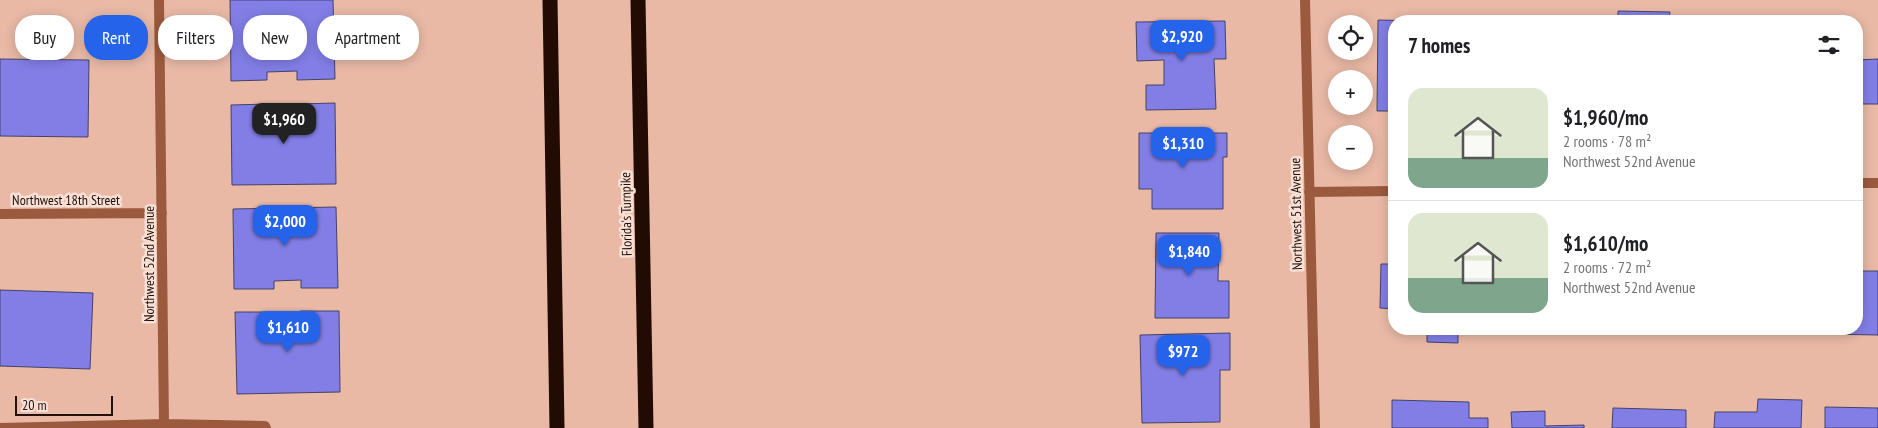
<!DOCTYPE html>
<html lang="en">
<head>
<meta charset="utf-8">
<style>
  body { margin:0; font-family:"PT Sans Narrow",sans-serif; background:#f6f6f6; color:#202124; height:100vh; display:flex; flex-direction:column; font-size:19px; white-space:nowrap }
  * { box-sizing:border-box; margin:0 }
  p { font-size:16px; color:#757577 }
  .icon { flex:none; width:28px; height:28px; fill:none; stroke:currentColor; stroke-width:2; stroke-linecap:round; stroke-linejoin:round }
  .map { position:relative; flex:1; overflow:hidden }
  .details { position:absolute; left:1388px; top:15px; width:475px; height:320px; display:flex; flex-direction:column; background:#fff; border-radius:20px; box-shadow:0 2px 12px #0003 }
  .details>* { flex:none }
  .top-card { position:absolute; left:15px; top:15px; width:475px; height:45px; display:flex; gap:10px }
  .controls { position:absolute; left:1328px; top:15px; display:grid; gap:10px }
  .controls a { display:grid; place-items:center; width:45px; height:45px; border-radius:50%; background:#fff; box-shadow:0 2px 12px #0003; font-size:25px }
  .scale { position:absolute; left:15px; bottom:12px; width:98px; box-sizing:border-box; padding-left:5px; border:2px solid #21110a; border-top:0; font-size:14px; line-height:18px; white-space:nowrap; color:#21110a; -webkit-text-stroke:4px #f9e0d6; paint-order:stroke }
  .price { position:absolute; translate:-50% -42px; padding:0 11px; border-radius:10px; background:#2563eb; color:#fff; font-size:16px; line-height:32px; filter:drop-shadow(0 1px 2px #0008) }
  .price::after { content:''; position:absolute; left:50%; top:30px; width:15px; height:11px; margin-left:-8px; background:inherit; clip-path:polygon(0 0,100% 0,50% 100%) }
  .price.selected { background:#222; color:#fff }
  ul { padding:0; list-style:none }
  li { display:flex; align-items:center; gap:15px; height:125px; padding:0 20px }
  li+li { border-top:1px solid #e0e0e0 }
  li span { display:grid; place-items:center; flex:none; width:140px; height:100px; border-radius:15px; color:#555 }
  li>.icon { margin-inline-start:auto }
  span .icon { width:60px; height:60px; fill:#fffc; stroke-width:1 }
  li b { font-size:21px }
  h2 { display:flex; justify-content:space-between; align-items:center; height:60px; padding:0 20px; font-size:21px }
  .pill { padding:0 18px; border-radius:20px; background:#fff; box-shadow:0 2px 12px #0003; font-size:18px; line-height:45px }
  .pill.selected { background:#2563eb; color:#fff }
  .map>svg:first-child { display:block }
  .building { fill:#827ee6; stroke:#434368 }
  .lines { fill:none; stroke-linecap:round; stroke-linejoin:round }
  .street { stroke:#9b5a3e; stroke-width:10 }
  .highway { stroke:#210b03; stroke-width:15 }
  .labels { text-anchor:middle; stroke-width:5; stroke-linejoin:round; paint-order:stroke }
  .street-label { font-size:14px; fill:#21110a; stroke:#f9e0d6 }
</style>
</head>
<body>
<div class="map">
<svg width="1878" height="428" viewBox="0 0 1878 428">
  <rect width="100%" height="100%" fill="#e9b9a6"/>
  <!-- building -->
  <path class="building" d="M230,0H333L335,79L297,80V71L267,72V80L231,81Z
    M1618,11L1670,12L1669,21H1618Z
    M1378,20L1420,21H1394V111H1377Z
    M1225,21L1226,59H1214L1216,109L1146,110V85H1164V60L1137,61L1136,22Z
    M0,59L89,60L88,137L0,136Z
    M1878,59V104H1856V60Z
    M335,103L336,184L232,185L231,105L268,104V112H297V104Z
    M1139,133H1227V157H1223V209H1152V189H1139Z
    M336,207L338,288H301V280L274,281V289H234L233,209Z
    M1156,233H1219L1218,281H1229V318H1155Z
    M1381,264H1394V309L1380,308Z
    M1856,271H1878V335L1821,334V329H1856Z
    M0,290L93,293L90,369L0,366Z
    M300,311H339L340,392L237,394L235,312H272V320H300Z
    M1398,329H1458V343L1427,342V331Z
    M1495,329H1586L1495,330Z
    M1614,329H1692V330L1614,332Z
    M1742,329H1796V330H1742Z
    M1230,333V370H1220V422L1142,423L1140,335Z
    M1758,399L1802,400L1801,428H1714L1715,412H1757Z
    M1392,400L1469,402V418H1488V428H1392Z
    M1825,407L1878,408V428H1825Z
    M1613,408L1686,410V428H1612Z
    M1545,411V426L1584,425V428H1512L1511,412Z"/>
  <g class="lines">
    <!-- street -->
    <path class="street" d="M159,0L164,424
      M1305,0L1315,428
      M1856,183H1878
      M1309,192L1394,191
      M0,214L162,213
      M0,428L164,424L265,426L266,428"/>
    <!-- highway -->
    <path class="highway" d="M550,0L557,428
      M638,0L646,428"/>
  </g>
  <g class="labels">
    <!-- street labels -->
    <g class="street-label">
      <text x="66" y="205">Northwest 18th Street</text>
      <text transform="translate(626 214) rotate(-91)" y="5">Florida's Turnpike</text>
      <text transform="translate(1296 214) rotate(-91)" y="5">Northwest 51st Avenue</text>
      <text transform="translate(149 264) rotate(-90)" y="5">Northwest 52nd Avenue</text>
    </g>
  </g>
</svg>
<div class="controls">
<a><svg class="icon" aria-label="locate" viewBox="0 0 24 24"><circle cx="12" cy="12" r="6"/><path d="M12 2v4M12 18v4M2 12h4M18 12h4"/></svg></a>
<a>+</a>
<a>−</a>
</div>
<div class="scale">20 m</div>
<b class="price" style="left:1182px;top:62px">$2,920</b>
<b class="price selected" style="left:284px;top:145px">$1,960</b>
<b class="price" style="left:1183px;top:169px">$1,310</b>
<b class="price" style="left:285px;top:247px">$2,000</b>
<b class="price" style="left:1189px;top:277px">$1,840</b>
<b class="price" style="left:288px;top:353px">$1,610</b>
<b class="price" style="left:1183px;top:377px">$972</b>
<div class="top-card">
<a class="pill">Buy</a>
<a class="pill selected">Rent</a>
<a class="pill">Filters</a>
<a class="pill">New</a>
<a class="pill">Apartment</a>
</div>
<section class="details">
<h2>7 homes<svg class="icon" aria-label="filters" viewBox="0 0 24 24"><path d="M4 7h16M4 17h16"/><circle cx="9" cy="7" r="2"/><circle cx="15" cy="17" r="2"/></svg></h2>
<ul>
<li><span style="background:linear-gradient(#dfe7d0 70%,#7fa58c 0)"><svg class="icon" aria-label="home" viewBox="0 0 24 24"><path d="M3 11l9-7 9 7M6 9v11h12V9"/></svg></span><div><b>$1,960/mo</b><p>2 rooms · 78 m²</p><p>Northwest 52nd Avenue</p></div></li>
<li><span style="background:linear-gradient(#dfe7d0 65%,#7fa58c 0)"><svg class="icon" aria-label="home" viewBox="0 0 24 24"><path d="M3 11l9-7 9 7M6 9v11h12V9"/></svg></span><div><b>$1,610/mo</b><p>2 rooms · 72 m²</p><p>Northwest 52nd Avenue</p></div></li>
</ul>
</section>
</div>
</body>
</html>
